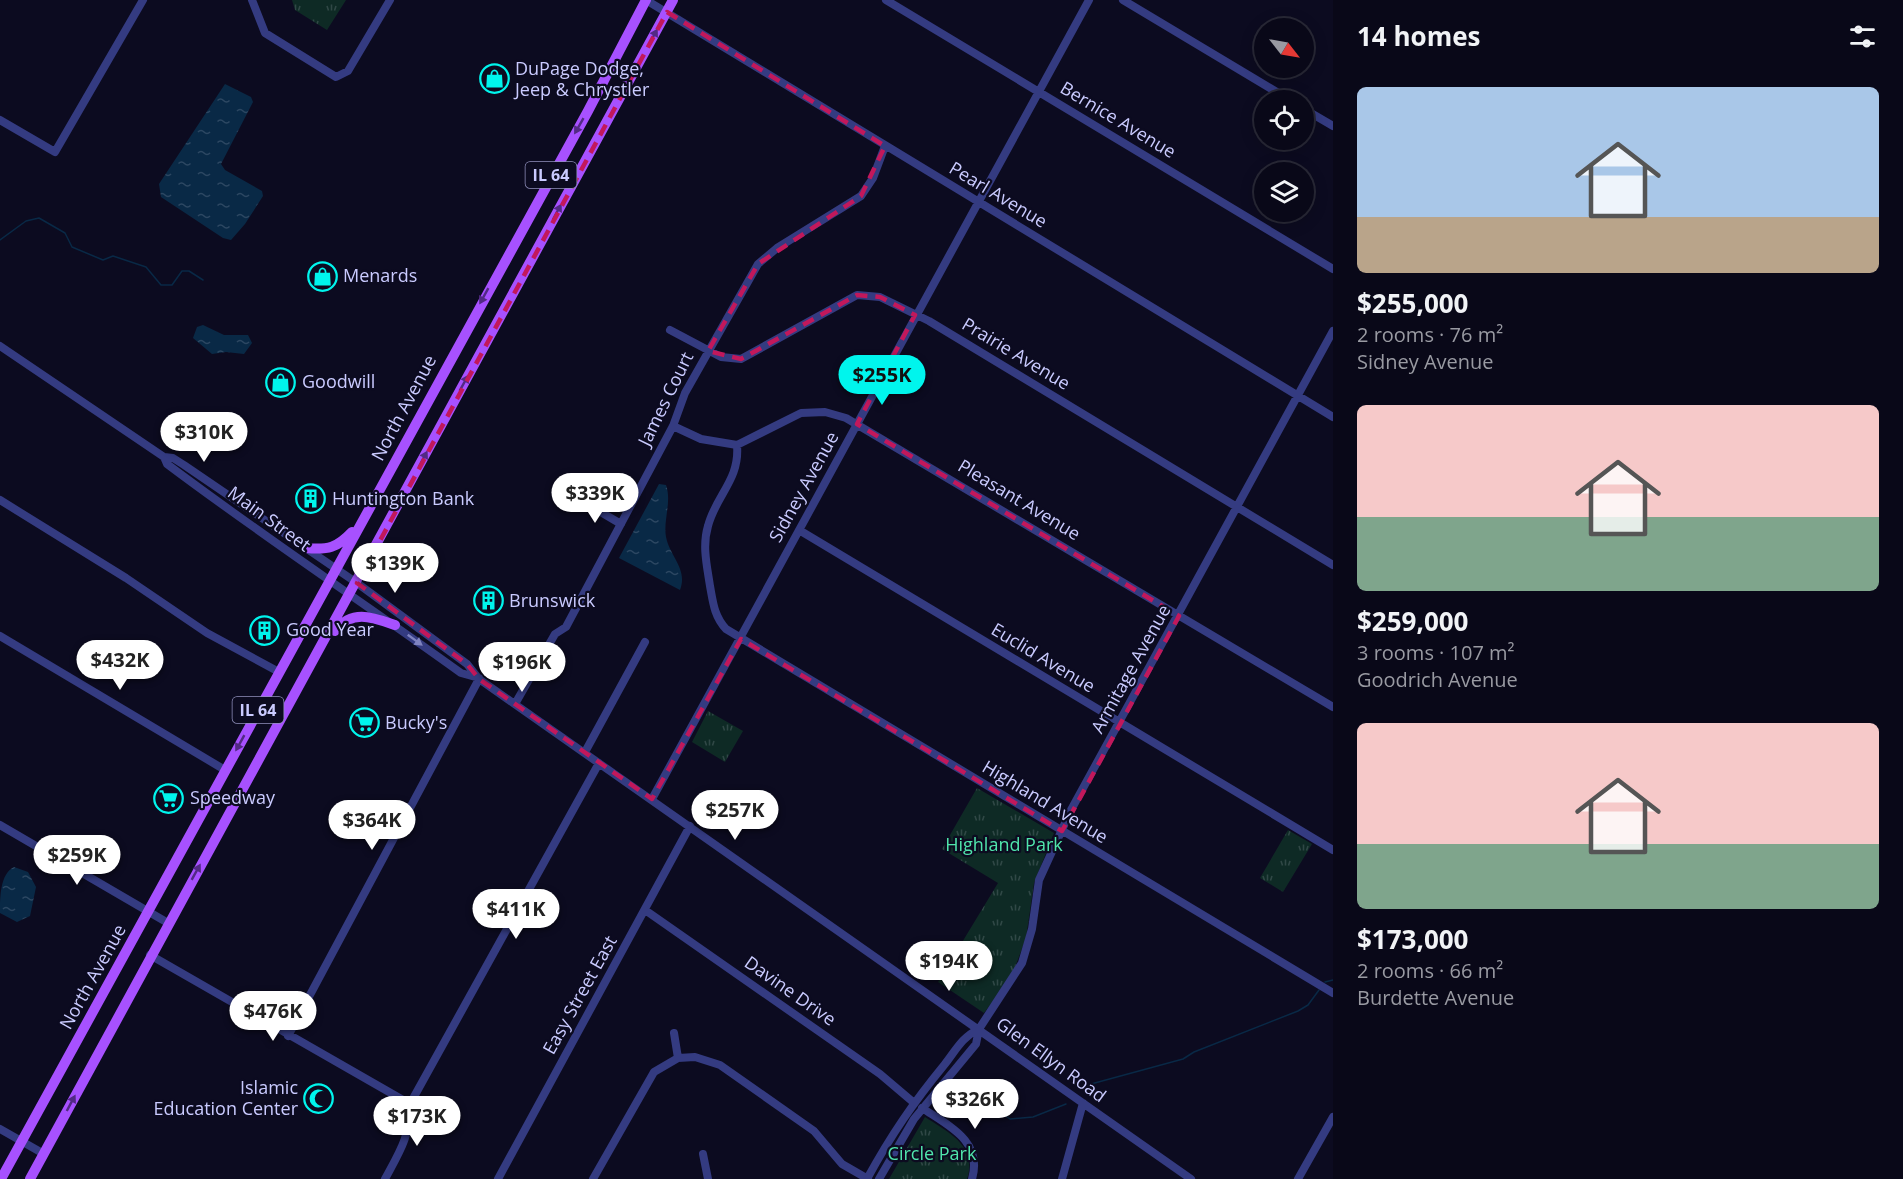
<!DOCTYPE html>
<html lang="en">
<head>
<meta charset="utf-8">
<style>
  body { margin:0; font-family:"Open Sans",sans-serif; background:#121121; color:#f1f3f6; height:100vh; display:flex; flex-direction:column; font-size:22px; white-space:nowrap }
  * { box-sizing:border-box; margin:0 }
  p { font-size:20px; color:#999aa2 }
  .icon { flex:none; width:33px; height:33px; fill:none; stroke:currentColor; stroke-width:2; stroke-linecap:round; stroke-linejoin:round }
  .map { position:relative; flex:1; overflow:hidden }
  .details { display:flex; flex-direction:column; background:#090818; width:570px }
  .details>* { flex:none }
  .needle { width:39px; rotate:121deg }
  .controls { position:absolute; left:1254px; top:18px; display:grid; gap:12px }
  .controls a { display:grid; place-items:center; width:60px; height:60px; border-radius:50%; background:#090818; box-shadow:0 3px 15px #0003,0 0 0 2px #292937; font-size:30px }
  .price { position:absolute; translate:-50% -51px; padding:0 14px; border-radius:21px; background:#fff; color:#222; font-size:20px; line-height:39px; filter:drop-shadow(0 2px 3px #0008) }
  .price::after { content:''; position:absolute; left:50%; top:36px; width:18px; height:14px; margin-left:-9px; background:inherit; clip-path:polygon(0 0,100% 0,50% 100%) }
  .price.current { background:#00f5ed; color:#111 }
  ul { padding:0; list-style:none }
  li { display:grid; align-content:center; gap:12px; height:318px; padding:0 24px }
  li span { display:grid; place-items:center; height:186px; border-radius:9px; color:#555 }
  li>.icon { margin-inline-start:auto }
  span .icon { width:108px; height:108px; fill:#fffc; stroke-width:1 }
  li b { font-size:26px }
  h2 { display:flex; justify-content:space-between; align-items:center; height:72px; padding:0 24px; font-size:26px }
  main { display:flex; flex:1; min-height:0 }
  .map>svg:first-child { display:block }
  .grass { fill:url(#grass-tufts) }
  .water { fill:url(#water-ripples) }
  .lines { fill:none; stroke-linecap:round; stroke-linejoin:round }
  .stream { stroke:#092946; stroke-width:1.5 }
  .minor { stroke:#343b81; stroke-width:8 }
  .major { stroke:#a751ff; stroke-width:10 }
  .oneway { fill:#522a84 }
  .oneway2 { fill:#7f83c0 }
  .marked { fill:none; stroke:#c2185b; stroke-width:4.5; stroke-dasharray:12 8; stroke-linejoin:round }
  .labels { text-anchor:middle; stroke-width:4.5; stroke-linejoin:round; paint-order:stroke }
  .shield { fill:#0c0b20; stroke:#9191bc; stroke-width:1.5 }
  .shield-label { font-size:16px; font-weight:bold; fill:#cacbff }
  .poi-label { font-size:18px; fill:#cacbff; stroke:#0c0b20; text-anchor:start }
  .street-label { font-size:18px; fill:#cacbff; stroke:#0c0b20 }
  .park-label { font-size:18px; fill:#50e5ac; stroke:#0c0b20 }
</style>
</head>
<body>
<main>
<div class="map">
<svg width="1333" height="1179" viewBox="0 0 1333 1179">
  <defs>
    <pattern id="grass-tufts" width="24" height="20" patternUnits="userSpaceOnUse" patternTransform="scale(1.5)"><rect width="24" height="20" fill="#0e2a25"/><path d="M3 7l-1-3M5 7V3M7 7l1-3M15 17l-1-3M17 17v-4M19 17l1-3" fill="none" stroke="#304846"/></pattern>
    <pattern id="water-ripples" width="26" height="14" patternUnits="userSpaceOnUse" patternTransform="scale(1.5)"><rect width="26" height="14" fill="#092946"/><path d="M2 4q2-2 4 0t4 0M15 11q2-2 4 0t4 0" fill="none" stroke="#2c4762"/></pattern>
  </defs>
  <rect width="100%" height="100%" fill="#0c0b20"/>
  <!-- grass -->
  <path class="grass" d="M292,0H346L327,30L295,10Z
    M708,711L743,731L725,762L692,742Z
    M977,788L1054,833L1034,883L1026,938L1012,975L984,1013L938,982L998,883L942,849Z
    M1288,830L1312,844L1283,892L1260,878Z
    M925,1117C948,1132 978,1146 967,1179H889Z"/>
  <!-- water -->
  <path class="water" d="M225,84L251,97L253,102L221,164L225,170L262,191L263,196L245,224L231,240L223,238L161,197L159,184Z
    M203,325L224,335H248L252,343L244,354L226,352L212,354L193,338L197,327Z
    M659,484L666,485C672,502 663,520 666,537C670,557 688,569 680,590L619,558Z
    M14,867L28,872L36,887L30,916L17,922L0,913C0,897 0,874 14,867Z"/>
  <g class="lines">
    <!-- stream -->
    <path class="stream" d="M0,240L26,221L39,218L65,233L72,247L103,260L113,256L146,267L161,285H172L182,271H189L203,280
      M1325,982L1333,980
      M956,1082L1010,1119L1033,1117L1066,1104
      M1080,1087L1183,1059L1194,1052L1298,1011L1308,1005L1319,990"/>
    <!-- minor -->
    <path class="minor" d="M252,0L265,33L336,77L348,71L390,0
      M646,0L1333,417
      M886,0L1333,269
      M1123,0L1290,100
      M1304,109L1333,126
      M0,120L55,152L143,0
      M670,330L721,357L741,359L857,295L880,297L929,321L1333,565
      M0,346L164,457L173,458L184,465L357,583L467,664L479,679L1191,1179
      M673,426L701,439L737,445L801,413L825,412L846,418L1333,707
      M737,445C740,480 716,495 708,526C702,546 707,566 710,586C713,602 714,616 726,629L1333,993
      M164,457L167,464C264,537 364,603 461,673L479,678
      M0,500L126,578L207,633L279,672
      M582,501L621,524
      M799,530L1333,850
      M0,636L225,770
      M515,704L555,634L566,627L673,426L685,393L758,264L777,248L861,196L873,178L885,146
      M585,752L645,642
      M652,799L1089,0
      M0,825L168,923
      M645,910L880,1074L913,1102
      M150,955L410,1104
      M674,1033L678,1058
      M288,1036L479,679
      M922,1108C949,1126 983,1141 972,1179
      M0,1129L44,1154
      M703,1154L708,1179
      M385,1179C400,1151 410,1137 410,1104L599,763
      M498,1179L690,826
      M593,1179L654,1072L678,1058L695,1057L720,1065L814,1131L842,1164L868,1179
      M867,1179C891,1135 913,1103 945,1064C956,1050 962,1037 979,1029
      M879,1179L914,1119L976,1044L979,1029L1022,963L1032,929L1039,880L1071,810L1333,331
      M1062,1179L1083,1103
      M1298,1179L1333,1117"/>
    <!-- major -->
    <path class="major" d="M306,548C328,550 337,548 352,532
      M335,631C352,609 372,617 395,625
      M1,1179L588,111L646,0
      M30,1179L673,0"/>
  </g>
  <!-- one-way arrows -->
  <defs><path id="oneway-solid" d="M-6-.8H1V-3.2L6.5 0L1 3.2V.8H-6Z" transform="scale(1.5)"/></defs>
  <g class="oneway">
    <use href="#oneway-solid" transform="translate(653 37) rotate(-61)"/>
    <use href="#oneway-solid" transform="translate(579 126) rotate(120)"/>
    <use href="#oneway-solid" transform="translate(557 212) rotate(-62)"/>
    <use href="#oneway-solid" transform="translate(484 296) rotate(119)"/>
    <use href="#oneway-solid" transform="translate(464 383) rotate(-61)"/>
    <use href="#oneway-solid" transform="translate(423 459) rotate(-62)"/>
    <use href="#oneway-solid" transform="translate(240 743) rotate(119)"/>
    <use href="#oneway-solid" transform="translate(196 872) rotate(-61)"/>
    <use href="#oneway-solid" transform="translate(71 1103) rotate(-62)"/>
  </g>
  <use class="oneway2" href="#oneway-solid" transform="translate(415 640) rotate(36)"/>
  <!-- marked area -->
  <path class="marked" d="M667,12L885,146L861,196L758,264L708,351L741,359L857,295L880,297L915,315L857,424L1179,616L1062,831L741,639L652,799L479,679L467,664L357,583Z"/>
  <!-- icons -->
  <defs>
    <symbol id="shop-ring" viewBox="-11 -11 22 22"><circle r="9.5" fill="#0c0b20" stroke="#00f5ed" stroke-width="1.5"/><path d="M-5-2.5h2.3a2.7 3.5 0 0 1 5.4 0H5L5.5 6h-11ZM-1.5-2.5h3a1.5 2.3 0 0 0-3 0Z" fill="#00f5ed"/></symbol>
    <symbol id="building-ring" viewBox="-11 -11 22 22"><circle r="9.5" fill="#0c0b20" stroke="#00f5ed" stroke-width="1.5"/><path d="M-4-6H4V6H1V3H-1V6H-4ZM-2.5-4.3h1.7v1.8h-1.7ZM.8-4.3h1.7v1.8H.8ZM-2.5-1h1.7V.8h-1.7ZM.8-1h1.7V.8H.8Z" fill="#00f5ed"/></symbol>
    <symbol id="supermarket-ring" viewBox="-11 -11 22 22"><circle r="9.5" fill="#0c0b20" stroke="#00f5ed" stroke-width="1.5"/><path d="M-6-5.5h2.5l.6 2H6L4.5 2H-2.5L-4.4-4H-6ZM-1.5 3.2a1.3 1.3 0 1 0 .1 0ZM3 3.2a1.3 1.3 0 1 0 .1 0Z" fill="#00f5ed"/></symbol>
    <symbol id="mosque-ring" viewBox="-11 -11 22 22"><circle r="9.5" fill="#0c0b20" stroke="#00f5ed" stroke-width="1.5"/><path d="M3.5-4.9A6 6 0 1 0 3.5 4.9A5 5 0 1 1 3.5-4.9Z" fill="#00f5ed"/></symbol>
  </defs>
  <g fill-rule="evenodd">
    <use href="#shop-ring" x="478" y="62" width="33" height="33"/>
    <use href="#shop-ring" x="306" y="260" width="33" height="33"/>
    <use href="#shop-ring" x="264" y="366" width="33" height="33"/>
    <use href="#building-ring" x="294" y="482" width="33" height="33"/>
    <use href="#building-ring" x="472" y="584" width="33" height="33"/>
    <use href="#building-ring" x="248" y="614" width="33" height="33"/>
    <use href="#supermarket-ring" x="348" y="706" width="33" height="33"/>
    <use href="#supermarket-ring" x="152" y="782" width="33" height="33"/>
    <use href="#mosque-ring" x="302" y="1082" width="33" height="33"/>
  </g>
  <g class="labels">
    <!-- shield labels -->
    <g class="shield">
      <rect x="525.5" y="162" width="51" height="26" rx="4.5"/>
      <rect x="232.5" y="697" width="51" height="26" rx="4.5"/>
    </g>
    <g class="shield-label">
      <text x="551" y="181">IL 64</text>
      <text x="258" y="716">IL 64</text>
    </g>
    <!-- poi labels -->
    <g class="poi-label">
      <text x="515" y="75">DuPage Dodge,<tspan x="515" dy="21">Jeep &amp; Chrystler</tspan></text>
      <text x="343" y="282">Menards</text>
      <text x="302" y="388">Goodwill</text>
      <text x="332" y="505">Huntington Bank</text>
      <text x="509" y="607">Brunswick</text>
      <text x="286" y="636">Good Year</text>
      <text x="385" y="729">Bucky's</text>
      <text x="190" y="804">Speedway</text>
      <text x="298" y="1094" text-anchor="end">Islamic<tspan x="298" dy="21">Education Center</tspan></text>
    </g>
    <!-- street labels -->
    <g class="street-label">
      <text transform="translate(1118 120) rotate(31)" y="6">Bernice Avenue</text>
      <text transform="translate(998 195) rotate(31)" y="6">Pearl Avenue</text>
      <text transform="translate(1016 354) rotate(31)" y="6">Prairie Avenue</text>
      <text transform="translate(666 399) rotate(-64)" y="6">James Court</text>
      <text transform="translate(404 408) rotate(-62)" y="6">North Avenue</text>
      <text transform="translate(804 487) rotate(-61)" y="6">Sidney Avenue</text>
      <text transform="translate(1019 500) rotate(31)" y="6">Pleasant Avenue</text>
      <text transform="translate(269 519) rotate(36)" y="6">Main Street</text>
      <text transform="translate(1043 658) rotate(31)" y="6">Euclid Avenue</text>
      <text transform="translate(1131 669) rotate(-61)" y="6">Armitage Avenue</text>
      <text transform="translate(1045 802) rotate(31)" y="6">Highland Avenue</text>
      <text transform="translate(93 977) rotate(-61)" y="6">North Avenue</text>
      <text transform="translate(790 991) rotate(35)" y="6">Davine Drive</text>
      <text transform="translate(580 995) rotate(-61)" y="6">Easy Street East</text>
      <text transform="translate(1051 1060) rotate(36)" y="6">Glen Ellyn Road</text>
    </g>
    <!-- park labels -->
    <g class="park-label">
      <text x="1004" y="851">Highland Park</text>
      <text x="932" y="1160">Circle Park</text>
    </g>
  </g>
</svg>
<div class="controls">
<a><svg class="needle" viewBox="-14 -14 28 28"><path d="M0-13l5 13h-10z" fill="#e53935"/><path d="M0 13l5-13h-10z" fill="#999aa2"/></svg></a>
<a><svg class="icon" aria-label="locate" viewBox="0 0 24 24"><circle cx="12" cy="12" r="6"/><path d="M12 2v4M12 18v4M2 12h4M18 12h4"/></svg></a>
<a><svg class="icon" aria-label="layers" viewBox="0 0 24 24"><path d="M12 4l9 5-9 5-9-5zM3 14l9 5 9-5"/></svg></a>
</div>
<b class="price current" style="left:882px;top:406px">$255K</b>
<b class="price" style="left:204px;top:463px">$310K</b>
<b class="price" style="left:595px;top:524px">$339K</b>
<b class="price" style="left:395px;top:594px">$139K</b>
<b class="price" style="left:120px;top:691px">$432K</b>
<b class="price" style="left:522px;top:693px">$196K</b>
<b class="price" style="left:735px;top:841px">$257K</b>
<b class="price" style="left:372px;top:851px">$364K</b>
<b class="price" style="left:77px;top:886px">$259K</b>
<b class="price" style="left:516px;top:940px">$411K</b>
<b class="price" style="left:949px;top:992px">$194K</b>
<b class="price" style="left:273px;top:1042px">$476K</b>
<b class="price" style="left:975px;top:1130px">$326K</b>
<b class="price" style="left:417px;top:1147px">$173K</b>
</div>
<section class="details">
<h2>14 homes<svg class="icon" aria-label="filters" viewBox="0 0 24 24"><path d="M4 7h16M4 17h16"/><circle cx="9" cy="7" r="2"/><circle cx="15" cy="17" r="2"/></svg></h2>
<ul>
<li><span style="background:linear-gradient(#a9c7e8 70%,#b9a48a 0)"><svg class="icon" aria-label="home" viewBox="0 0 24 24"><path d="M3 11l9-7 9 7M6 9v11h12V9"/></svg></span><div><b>$255,000</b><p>2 rooms · 76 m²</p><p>Sidney Avenue</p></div></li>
<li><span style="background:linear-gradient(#f6c9c9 60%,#7fa58c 0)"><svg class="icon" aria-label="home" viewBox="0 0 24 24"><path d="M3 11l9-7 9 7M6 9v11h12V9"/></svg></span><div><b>$259,000</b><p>3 rooms · 107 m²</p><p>Goodrich Avenue</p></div></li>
<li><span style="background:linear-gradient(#f6c9c9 65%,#7fa58c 0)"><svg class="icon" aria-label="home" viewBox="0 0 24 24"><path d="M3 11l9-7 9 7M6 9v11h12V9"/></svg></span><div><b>$173,000</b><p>2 rooms · 66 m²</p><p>Burdette Avenue</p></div></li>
</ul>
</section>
</main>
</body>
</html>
